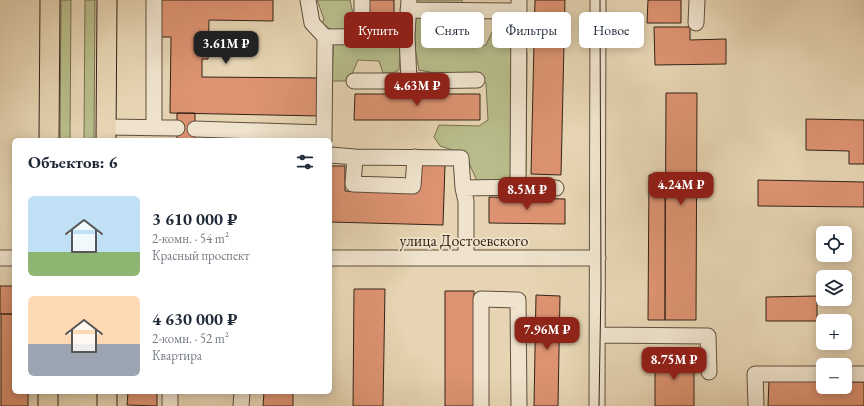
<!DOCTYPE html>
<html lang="ru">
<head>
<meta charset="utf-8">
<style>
  body { margin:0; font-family:"EB Garamond",serif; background:#f6f6f7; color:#1f2937; height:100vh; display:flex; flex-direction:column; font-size:15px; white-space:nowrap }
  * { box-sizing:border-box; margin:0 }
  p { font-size:13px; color:#747a83 }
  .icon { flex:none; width:22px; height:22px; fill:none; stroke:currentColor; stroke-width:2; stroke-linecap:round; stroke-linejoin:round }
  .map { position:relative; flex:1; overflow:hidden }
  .sheet { position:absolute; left:12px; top:138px; width:320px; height:256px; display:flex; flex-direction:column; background:#fff; border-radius:6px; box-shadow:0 2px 10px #0003 }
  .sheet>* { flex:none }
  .banner { position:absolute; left:344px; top:12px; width:380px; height:36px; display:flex; gap:8px }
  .tools { position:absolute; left:816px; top:226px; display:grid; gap:8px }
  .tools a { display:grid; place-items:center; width:36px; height:36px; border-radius:6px; background:#fff; box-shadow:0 2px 10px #0003; font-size:20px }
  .price { position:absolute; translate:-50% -34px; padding:0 9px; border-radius:8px; background:#8f2418; color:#fff; font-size:13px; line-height:26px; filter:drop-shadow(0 1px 2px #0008) }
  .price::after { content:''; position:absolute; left:50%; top:24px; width:12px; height:9px; margin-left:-6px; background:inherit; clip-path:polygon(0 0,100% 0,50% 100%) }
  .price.selected { background:#222; color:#fff }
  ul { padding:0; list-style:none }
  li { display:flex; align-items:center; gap:12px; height:100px; padding:0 16px }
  li span { display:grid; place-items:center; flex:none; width:112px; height:80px; border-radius:6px; color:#555 }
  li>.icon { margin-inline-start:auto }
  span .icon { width:48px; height:48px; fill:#fffc; stroke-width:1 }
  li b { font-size:17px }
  h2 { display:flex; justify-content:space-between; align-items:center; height:48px; padding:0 16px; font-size:17px }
  .chip { padding:0 14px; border-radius:6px; background:#fff; box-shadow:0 2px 10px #0003; font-size:14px; line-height:36px }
  .chip.selected { background:#8f2418; color:#fff }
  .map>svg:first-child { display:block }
  .green { fill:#b8bc8a; stroke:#767050 }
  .building { fill:#dd9372; stroke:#342317 }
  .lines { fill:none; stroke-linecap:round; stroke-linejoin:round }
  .minor-casing { stroke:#604f3e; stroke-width:17 }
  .major-casing { stroke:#342317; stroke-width:21 }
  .minor { stroke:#efe3cd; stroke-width:15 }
  .major { stroke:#e6d4b2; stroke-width:19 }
  .tram { stroke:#342317; stroke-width:1 }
  .labels { text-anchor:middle; stroke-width:3.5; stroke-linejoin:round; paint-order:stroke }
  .street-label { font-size:16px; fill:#342317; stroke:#efe3cd }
</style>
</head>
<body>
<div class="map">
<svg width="864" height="406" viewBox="0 0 864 406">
  <rect width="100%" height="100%" fill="#e6d4b2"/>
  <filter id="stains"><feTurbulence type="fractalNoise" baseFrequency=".005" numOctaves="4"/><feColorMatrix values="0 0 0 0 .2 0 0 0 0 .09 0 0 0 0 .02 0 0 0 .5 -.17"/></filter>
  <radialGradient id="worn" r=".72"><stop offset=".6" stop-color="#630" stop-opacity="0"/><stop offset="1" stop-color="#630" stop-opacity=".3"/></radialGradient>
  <!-- green -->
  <path class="green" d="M61,0H71L70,140H60Z
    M85,0H95L94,140H84Z
    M317,0H350L353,14L375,31L395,26L401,46L399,70L393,73H383L379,61L358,60L349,81H332L334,31L322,24L324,19Z
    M409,0H462L464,20L457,35L474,48L486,45L492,32L511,26L527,52L526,172L523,182L477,181L465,154L440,146L434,137L439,125L479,126L488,120L486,83L419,70L412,32L417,13Z"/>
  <!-- building -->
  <path class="building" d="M160,0H273V21L209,20L208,59H202V77L321,78L320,116L170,113L171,37H160Z
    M366,0H394V13H366Z
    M535,0H565L561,175L531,174Z
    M648,0H681V23H647Z
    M654,27H690V40L726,39V64L655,65Z
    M423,30H434V42H423Z
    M666,93H697L696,320H665Z
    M355,94H480V120H354Z
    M177,113H195V140H177Z
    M806,119L864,120V164H849V151L806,150Z
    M418,164L445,165L443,225L330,222V166H345V191L417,193Z
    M649,175H665V320H648Z
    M758,180L864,182V207L758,206Z
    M489,197L565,199V224L489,223Z
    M0,286H14V314H0Z
    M354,289H385L383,406H353Z
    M445,291H474V406H445Z
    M536,295L560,296L558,406H534Z
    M817,296V321H766V297Z
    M1,314H14V392H28V406H1Z
    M661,354H687V360H694V406H655V360H661Z
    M769,380L823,381V387H845V382H864V406H768Z
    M128,392H157V406L127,405Z
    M264,392H293V406H263Z"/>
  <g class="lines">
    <defs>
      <path id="minor" d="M154,0V128
        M308,0L312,23L325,37
        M519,0L518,187L556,188
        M408,10L519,11
        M696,23L697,0
        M362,37V0
        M354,81H409L407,36
        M409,81L477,80
        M106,127L177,128
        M195,129L324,133
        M324,140L325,37L407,36L409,0
        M330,155L355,157L461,158L463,188
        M355,157L353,184L413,186L415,157
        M466,257V201L463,188L518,187
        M0,258H14
        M330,258H598
        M597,335L708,336L709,372
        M845,374H864
        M170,406V392
        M241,406L242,392
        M481,406V299L518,300L519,406
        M597,406L598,0
        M756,406L755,374H823"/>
      <path id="major" d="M49,140L50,0
        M106,140L107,0
        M107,392V406
        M48,406V392"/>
    </defs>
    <!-- minor casing -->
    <use href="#minor" class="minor-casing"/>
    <!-- major casing -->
    <use href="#major" class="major-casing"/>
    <!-- minor -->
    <use href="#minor" class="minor"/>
    <!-- major -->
    <use href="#major" class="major"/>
    <!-- tram -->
    <path class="tram" d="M599,406L601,285L600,0"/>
  </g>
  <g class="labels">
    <!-- street labels -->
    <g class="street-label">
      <text x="464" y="246">улица Достоевского</text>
    </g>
  </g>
  <rect width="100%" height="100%" filter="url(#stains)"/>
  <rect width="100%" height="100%" fill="url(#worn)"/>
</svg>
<div class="tools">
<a><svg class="icon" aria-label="locate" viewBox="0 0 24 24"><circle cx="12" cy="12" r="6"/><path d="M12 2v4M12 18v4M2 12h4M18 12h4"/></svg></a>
<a><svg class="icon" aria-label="layers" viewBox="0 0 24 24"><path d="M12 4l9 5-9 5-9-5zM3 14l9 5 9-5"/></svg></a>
<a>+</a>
<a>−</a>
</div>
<b class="price selected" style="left:226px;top:65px">3.61M ₽</b>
<b class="price" style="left:417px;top:107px">4.63M ₽</b>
<b class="price" style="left:681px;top:206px">4.24M ₽</b>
<b class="price" style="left:527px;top:211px">8.5M ₽</b>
<b class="price" style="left:547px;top:351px">7.96M ₽</b>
<b class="price" style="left:674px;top:381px">8.75M ₽</b>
<div class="banner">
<a class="chip selected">Купить</a>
<a class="chip">Снять</a>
<a class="chip">Фильтры</a>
<a class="chip">Новое</a>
</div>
<section class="sheet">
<h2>Объектов: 6<svg class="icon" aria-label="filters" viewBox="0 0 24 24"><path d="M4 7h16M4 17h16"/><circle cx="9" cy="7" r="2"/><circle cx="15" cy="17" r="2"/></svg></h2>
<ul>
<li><span style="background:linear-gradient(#bfe0f5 70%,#8fb573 0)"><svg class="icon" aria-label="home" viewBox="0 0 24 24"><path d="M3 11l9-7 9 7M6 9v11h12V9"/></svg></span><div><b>3 610 000 ₽</b><p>2-комн. · 54 m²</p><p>Красный проспект</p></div></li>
<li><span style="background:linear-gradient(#ffd9b3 60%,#9aa5b1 0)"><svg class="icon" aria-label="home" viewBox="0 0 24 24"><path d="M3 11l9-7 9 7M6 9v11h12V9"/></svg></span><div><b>4 630 000 ₽</b><p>2-комн. · 52 m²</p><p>Квартира</p></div></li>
</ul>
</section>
</div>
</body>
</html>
